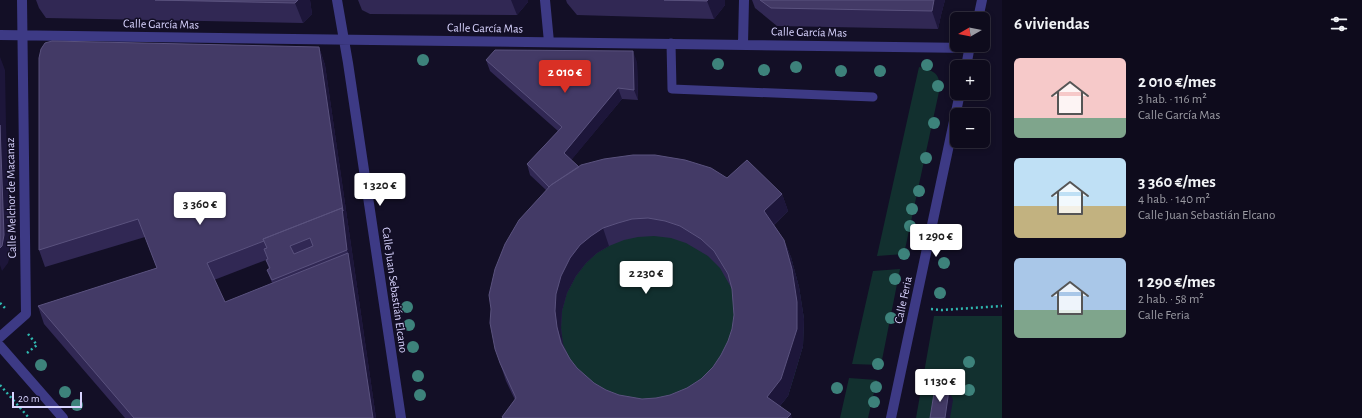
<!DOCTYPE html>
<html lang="es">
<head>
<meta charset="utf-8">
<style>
  body { margin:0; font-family:"Alegreya Sans",sans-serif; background:#171425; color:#f1f3f6; height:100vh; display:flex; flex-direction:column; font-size:15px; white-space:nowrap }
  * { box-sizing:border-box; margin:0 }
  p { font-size:13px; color:#9b9ba3 }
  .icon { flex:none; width:22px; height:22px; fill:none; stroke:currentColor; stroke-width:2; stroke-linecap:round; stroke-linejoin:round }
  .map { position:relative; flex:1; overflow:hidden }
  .panel { display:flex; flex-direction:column; background:#0e0b1c; width:360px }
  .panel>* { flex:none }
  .needle { width:26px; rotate:261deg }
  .fabs { position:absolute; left:950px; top:12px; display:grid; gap:8px }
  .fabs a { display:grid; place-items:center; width:40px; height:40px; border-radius:6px; background:#0e0b1c; box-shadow:0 2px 6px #0003,0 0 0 1px #2e2b3b; font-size:20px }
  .scale { position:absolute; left:12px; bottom:10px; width:70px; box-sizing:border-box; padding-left:4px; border:2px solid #d9d4ff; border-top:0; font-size:11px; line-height:14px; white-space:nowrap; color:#d9d4ff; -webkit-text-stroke:3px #130f26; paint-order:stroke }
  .price { position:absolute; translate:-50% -34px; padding:0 9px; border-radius:4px; background:#fff; color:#222; font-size:13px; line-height:26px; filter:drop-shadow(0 1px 2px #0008) }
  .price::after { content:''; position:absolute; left:50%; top:24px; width:12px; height:9px; margin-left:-6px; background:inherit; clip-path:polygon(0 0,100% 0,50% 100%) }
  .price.current { background:#d93025; color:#fff }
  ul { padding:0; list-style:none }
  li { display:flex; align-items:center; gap:12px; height:100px; padding:0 12px }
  li span { display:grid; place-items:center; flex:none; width:112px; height:80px; border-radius:6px; color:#555 }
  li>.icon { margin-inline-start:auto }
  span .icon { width:48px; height:48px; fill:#fffc; stroke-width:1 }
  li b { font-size:17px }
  h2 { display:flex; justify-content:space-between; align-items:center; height:48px; padding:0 12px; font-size:17px }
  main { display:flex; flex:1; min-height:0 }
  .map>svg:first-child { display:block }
  .green { fill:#12302f }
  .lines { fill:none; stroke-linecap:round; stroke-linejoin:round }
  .path { stroke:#2fb8b0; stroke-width:2.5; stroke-dasharray:2 3; stroke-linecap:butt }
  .service { stroke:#3d3a85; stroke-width:9 }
  .minor { stroke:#3d3a85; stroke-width:10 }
  .tree { fill:#3d827b }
  .wall { fill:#312854; fill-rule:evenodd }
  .shaded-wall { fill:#1d163a }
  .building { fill:#433a66; stroke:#5a527e; fill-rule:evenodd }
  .labels { text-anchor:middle; stroke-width:3; stroke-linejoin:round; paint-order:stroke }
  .street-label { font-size:12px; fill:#d9d4ff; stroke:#130f26 }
</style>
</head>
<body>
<main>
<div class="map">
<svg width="1002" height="418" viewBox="0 0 1002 418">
  <rect width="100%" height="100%" fill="#130f26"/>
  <!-- green -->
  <path class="green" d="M919,67C932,71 939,71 940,87L904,254L877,256Z
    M788,211L770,228L791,257L799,287L804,319L803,346L794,377L788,396L773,414L520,418L525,237Z
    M900,269L881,365L852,364L873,271Z
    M934,316H1002V418H916Z
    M849,378L877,380L868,418H840Z"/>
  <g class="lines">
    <!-- path -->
    <path class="path" d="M0,303L6,309
      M931,309L942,310L1002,306
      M27,353L37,345L28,334
      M0,385L29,418"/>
    <!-- service -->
    <path class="service" d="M671,43L672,89L873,97"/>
    <!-- minor -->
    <path class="minor" d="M337,0L348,63L401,418
      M545,0L549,42
      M978,19L982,0
      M0,35L970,48
      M743,44L744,0
      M966,67L970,45
      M0,337L26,314L22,0
      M0,346L63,418
      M891,418L960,93"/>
  </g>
  <!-- trees -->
  <g class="tree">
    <circle cx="423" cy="60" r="6"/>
    <circle cx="718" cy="64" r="6"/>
    <circle cx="927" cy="65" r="6"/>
    <circle cx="796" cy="67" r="6"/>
    <circle cx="764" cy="70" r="6"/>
    <circle cx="841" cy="71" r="6"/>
    <circle cx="880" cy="71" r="6"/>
    <circle cx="938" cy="86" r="6"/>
    <circle cx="934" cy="123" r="6"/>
    <circle cx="926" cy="158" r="6"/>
    <circle cx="919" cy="191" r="6"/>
    <circle cx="912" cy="209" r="6"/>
    <circle cx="910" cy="226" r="6"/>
    <circle cx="904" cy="254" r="6"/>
    <circle cx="944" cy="263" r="6"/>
    <circle cx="895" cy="279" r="6"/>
    <circle cx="940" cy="293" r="6"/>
    <circle cx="407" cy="307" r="6"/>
    <circle cx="891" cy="318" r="6"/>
    <circle cx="409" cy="325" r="6"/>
    <circle cx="413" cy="347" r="6"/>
    <circle cx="969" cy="362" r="6"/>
    <circle cx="878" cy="364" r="6"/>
    <circle cx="41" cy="365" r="6"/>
    <circle cx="418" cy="376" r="6"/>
    <circle cx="931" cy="376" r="6"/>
    <circle cx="876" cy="387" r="6"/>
    <circle cx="837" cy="388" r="6"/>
    <circle cx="969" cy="390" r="6"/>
    <circle cx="65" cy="392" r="6"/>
    <circle cx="420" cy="395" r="6"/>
    <circle cx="874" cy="402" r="6"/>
    <circle cx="77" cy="405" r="6"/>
  </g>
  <!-- wall -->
  <path class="wall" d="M36,0H310L312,14L303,23L46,18L39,8Z
    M358,0H528V2L517,15L370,14L362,10Z
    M566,0H725V5L714,19L577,15L567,3Z
    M752,0H945L941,15L938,29L777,26L755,8Z
    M319,47L325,65L376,418H125L44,324L38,306L157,268L145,237L45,267L39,250ZM266,260L269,269L267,270L272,283L225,302L214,280Z
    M486,60L637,62L638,100L622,99L571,160L579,167L727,178L782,194L788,211L774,225L784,240L791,257L799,287L804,319L803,346L788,396L780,406L792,418H502V417L515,400L506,381L500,363L546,190L530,175L527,164L558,131L490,71ZM654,236L671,238L686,243L708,256L720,268L732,289L734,315L732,329L728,341L721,355L713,367L701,379L687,388L670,395L656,398L642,399L619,395L606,390L594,383L577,368L570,359L563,344L561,328L562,311L567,293L576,276L586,263L597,253L609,246L624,240L638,237Z"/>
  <!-- shaded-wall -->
  <path class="shaded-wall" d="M298,0H310L312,14L303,23L295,3Z
    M511,0H528V2L517,15Z
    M708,0H725V5L714,19L707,1Z
    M934,0H945L941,15L938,29L932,11Z
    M319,47L325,65L376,418H373L348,253L347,250Z
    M633,51L637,62L638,100L634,90Z
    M0,57L5,70L6,126L11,252L8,263L2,271L0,265Z
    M618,88L622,99L568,164L564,153Z
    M782,194L788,211L770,228L764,211Z
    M603,228L609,246L597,253L586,263L576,276L567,293L562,311L561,328L563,344L568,360L557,327L555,311L556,294L561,276L570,258L580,245L591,236Z
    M784,240L791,257L799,287L804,319L803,346L788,396L773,414L767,397Z
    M949,390L953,400L950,418H945Z
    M791,414L792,418H787Z"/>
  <!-- building -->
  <path class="building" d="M155,0H298L295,3Z
    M664,0H708L707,1Z
    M760,0H934L932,11L771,8Z
    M52,41L319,47L343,211L342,208L263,239L264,241L207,263L225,302L348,253L373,418H134L38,306L157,268L138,219L39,250V58L41,49L45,43Z
    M495,50L633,51L634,90L618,88L564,153L579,167L551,185L549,187L527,164L562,127L486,60Z
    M0,125L4,235L2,246L0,248Z
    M633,155H655L685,160L711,168L727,178L747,160L782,194L764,211L784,240L792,269L797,302V329L781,379L767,397L791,414L787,418H503L502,417L516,398L500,363L495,349L490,323L491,309L489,295L495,269L505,244L519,220L551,185L581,165L604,159ZM648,218L665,221L680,226L701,239L714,251L728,274L732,289L734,315L732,329L728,341L721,355L713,367L701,379L687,388L670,395L656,398L642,399L619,395L606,390L594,383L577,368L570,359L561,343L557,327L555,311L556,294L561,276L570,258L580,245L591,236L603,228L618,223L632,219Z
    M342,208L347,250L272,280L267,270L270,268L266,260L268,259L264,249L267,248L263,239ZM310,238L313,246L294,254L290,246Z
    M935,387L949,390L945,418H930Z"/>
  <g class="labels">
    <!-- street labels -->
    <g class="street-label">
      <text transform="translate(161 24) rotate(1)" y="4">Calle García Mas</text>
      <text transform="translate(485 28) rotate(1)" y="4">Calle García Mas</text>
      <text transform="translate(809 32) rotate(1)" y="4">Calle García Mas</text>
      <text transform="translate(11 198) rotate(-91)" y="4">Calle Melchor de Macanaz</text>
      <text transform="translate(395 290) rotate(82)" y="4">Calle Juan Sebastián Elcano</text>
      <text transform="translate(903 300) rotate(-78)" y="4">Calle Feria</text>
    </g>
  </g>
</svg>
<div class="fabs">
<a><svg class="needle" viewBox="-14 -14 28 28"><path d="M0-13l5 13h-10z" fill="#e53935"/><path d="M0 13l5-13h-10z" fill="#9b9ba3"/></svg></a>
<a>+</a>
<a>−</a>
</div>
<div class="scale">20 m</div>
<b class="price current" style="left:565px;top:94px">2 010 €</b>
<b class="price" style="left:380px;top:207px">1 320 €</b>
<b class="price" style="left:200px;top:226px">3 360 €</b>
<b class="price" style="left:936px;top:258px">1 290 €</b>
<b class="price" style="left:646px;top:295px">2 230 €</b>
<b class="price" style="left:940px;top:403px">1 130 €</b>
</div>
<section class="panel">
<h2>6 viviendas<svg class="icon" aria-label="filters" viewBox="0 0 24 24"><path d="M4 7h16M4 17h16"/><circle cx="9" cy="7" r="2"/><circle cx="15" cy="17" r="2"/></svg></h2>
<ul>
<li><span style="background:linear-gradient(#f6c9c9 75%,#7fa58c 0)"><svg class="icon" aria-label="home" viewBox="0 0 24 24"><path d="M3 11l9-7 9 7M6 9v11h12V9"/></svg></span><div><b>2 010 €/mes</b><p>3 hab. · 116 m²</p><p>Calle García Mas</p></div></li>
<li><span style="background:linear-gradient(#bfe0f5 60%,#c2b280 0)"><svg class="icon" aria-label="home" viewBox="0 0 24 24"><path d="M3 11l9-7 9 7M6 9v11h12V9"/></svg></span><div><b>3 360 €/mes</b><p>4 hab. · 140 m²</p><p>Calle Juan Sebastián Elcano</p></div></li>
<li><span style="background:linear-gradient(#a9c7e8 65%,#7fa58c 0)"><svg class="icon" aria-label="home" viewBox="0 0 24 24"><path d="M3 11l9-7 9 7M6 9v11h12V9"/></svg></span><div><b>1 290 €/mes</b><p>2 hab. · 58 m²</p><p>Calle Feria</p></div></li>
</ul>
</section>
</main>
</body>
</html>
